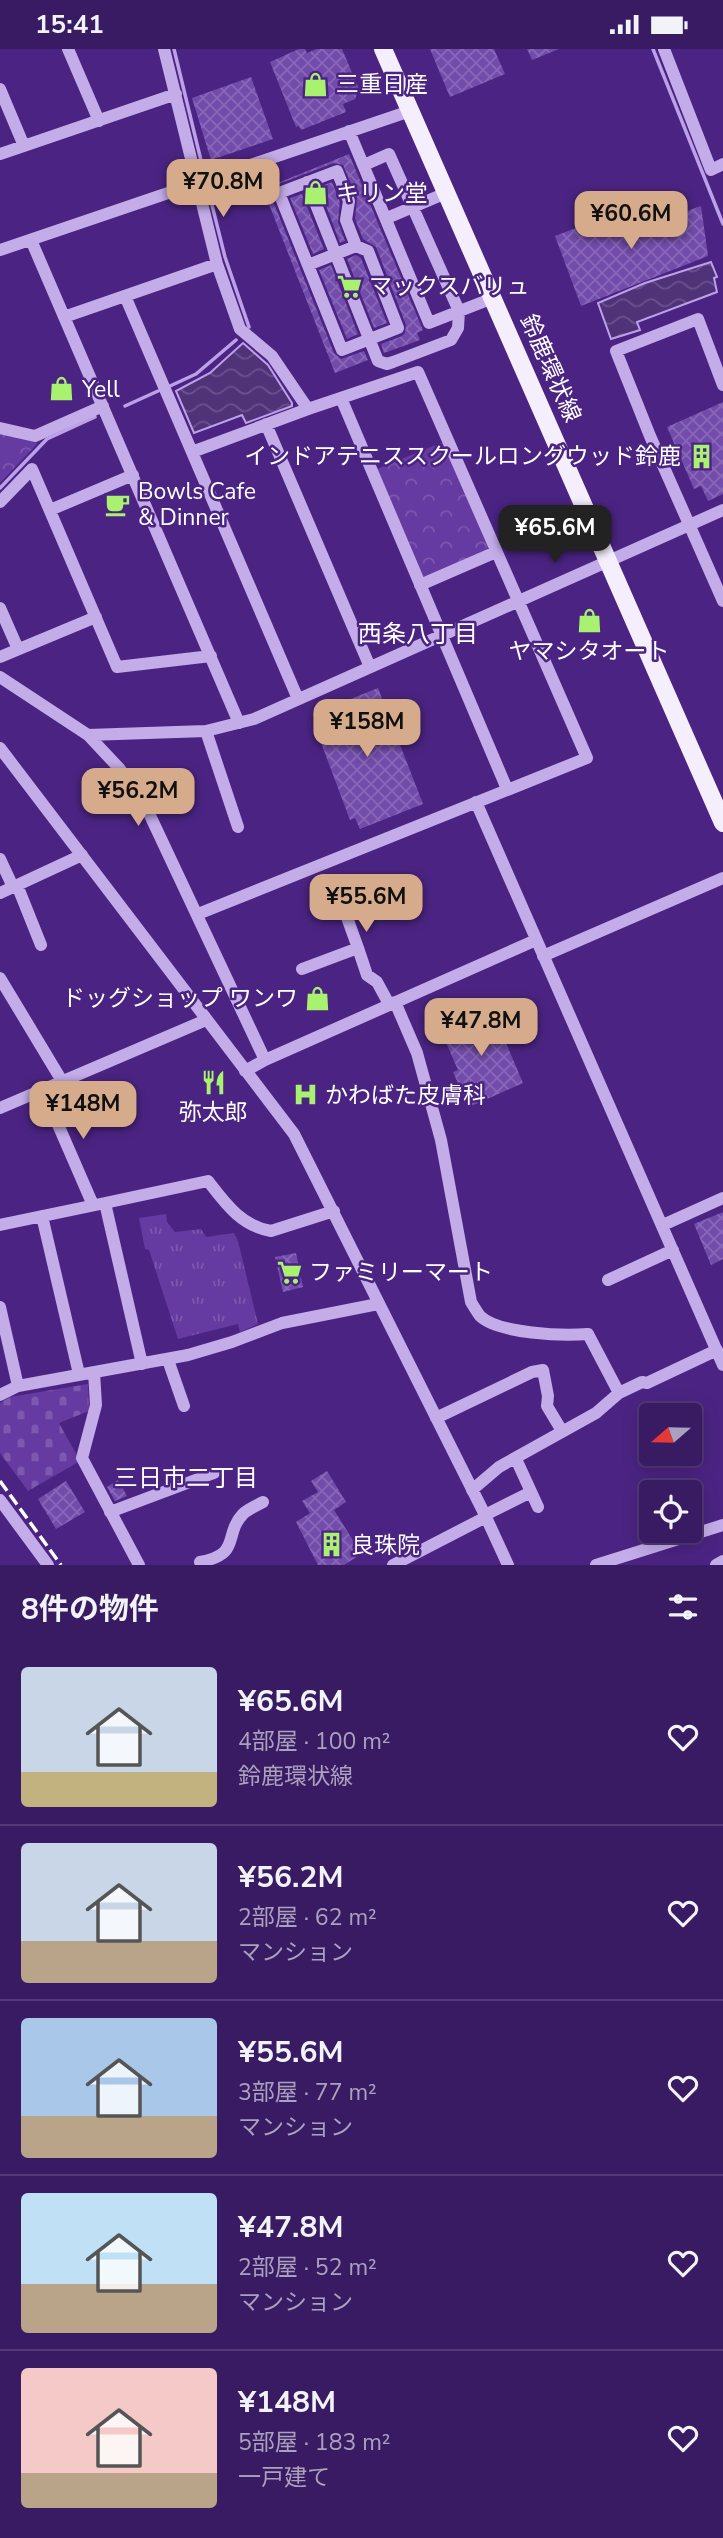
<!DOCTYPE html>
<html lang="ja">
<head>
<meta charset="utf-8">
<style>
  body { margin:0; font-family:"Nunito Sans","Noto Sans JP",sans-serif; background:#43286b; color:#f1f3f6; height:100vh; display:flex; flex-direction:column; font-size:26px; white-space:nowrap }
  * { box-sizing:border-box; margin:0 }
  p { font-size:23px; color:#aba1be }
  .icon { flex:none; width:38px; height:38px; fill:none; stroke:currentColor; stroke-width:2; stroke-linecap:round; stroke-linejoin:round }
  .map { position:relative; height:1516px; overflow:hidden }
  .drawer { display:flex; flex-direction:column; background:#381b62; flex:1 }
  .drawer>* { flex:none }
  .needle { width:46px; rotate:250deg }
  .fabs { position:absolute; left:639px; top:1354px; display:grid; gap:14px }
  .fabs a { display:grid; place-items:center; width:63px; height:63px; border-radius:7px; background:#381b62; box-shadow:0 4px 18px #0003,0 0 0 2px #523977; font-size:35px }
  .price { position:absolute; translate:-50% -60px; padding:0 16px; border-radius:14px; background:#d6ab8b; color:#111; font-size:23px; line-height:46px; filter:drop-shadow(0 2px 4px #0008) }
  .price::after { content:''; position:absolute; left:50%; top:42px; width:21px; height:16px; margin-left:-10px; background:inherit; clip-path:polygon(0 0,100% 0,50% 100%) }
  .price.active { background:#222; color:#fff }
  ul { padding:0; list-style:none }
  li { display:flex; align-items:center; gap:21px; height:175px; padding:0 21px }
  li+li { border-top:2px solid #523977 }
  li span { display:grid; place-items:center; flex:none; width:196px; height:140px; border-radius:7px; color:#555 }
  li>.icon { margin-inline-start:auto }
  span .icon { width:84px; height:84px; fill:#fffc; stroke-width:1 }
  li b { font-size:30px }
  h2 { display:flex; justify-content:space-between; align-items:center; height:84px; padding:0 21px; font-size:30px }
  .status { display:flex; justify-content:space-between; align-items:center; height:49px; padding:0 35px; background:#381b62; direction:ltr }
  .status svg { height:19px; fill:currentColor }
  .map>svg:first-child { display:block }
  .grass { fill:url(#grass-tufts) }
  .cemetery { fill:url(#cemetery-stones) }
  .park { fill:url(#park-crowns) }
  .water { fill:url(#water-waves); stroke:#bca0e8; stroke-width:2 }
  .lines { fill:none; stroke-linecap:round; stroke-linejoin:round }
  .stream { stroke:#bca0e8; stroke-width:3.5 }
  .building { fill:url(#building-cross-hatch) }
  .minor { stroke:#c4ace8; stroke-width:12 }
  .major { stroke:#f5eefd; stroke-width:18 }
  .rail { stroke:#fff; stroke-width:3.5; stroke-dasharray:12 5; stroke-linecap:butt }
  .labels { text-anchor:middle; stroke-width:5; stroke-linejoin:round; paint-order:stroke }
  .poi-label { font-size:23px; fill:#fff; stroke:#4b2483; text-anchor:start }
  .street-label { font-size:23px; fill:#fff; stroke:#4b2483 }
  .neighbourhood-label { font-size:24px; fill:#fff; stroke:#4b2483 }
</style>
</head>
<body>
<div class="status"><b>15:41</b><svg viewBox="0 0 49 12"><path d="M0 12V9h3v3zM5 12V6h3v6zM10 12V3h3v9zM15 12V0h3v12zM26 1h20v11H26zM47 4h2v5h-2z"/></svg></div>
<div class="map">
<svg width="723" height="1516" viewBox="0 0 723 1516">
  <defs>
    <pattern id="grass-tufts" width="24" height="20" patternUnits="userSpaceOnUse" patternTransform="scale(1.75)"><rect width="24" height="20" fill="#653ba1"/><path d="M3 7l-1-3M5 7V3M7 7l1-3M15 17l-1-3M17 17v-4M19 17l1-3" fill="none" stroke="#7c58af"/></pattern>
    <pattern id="cemetery-stones" width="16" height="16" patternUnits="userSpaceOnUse" patternTransform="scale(1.75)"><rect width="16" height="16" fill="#653ba1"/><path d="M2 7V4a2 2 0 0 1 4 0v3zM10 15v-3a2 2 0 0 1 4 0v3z" fill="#7c58af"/></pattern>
    <pattern id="park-crowns" width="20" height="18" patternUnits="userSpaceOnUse" patternTransform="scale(1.75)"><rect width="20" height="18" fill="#653ba1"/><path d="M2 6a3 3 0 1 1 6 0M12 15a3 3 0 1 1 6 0" fill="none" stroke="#7c58af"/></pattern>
    <pattern id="water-waves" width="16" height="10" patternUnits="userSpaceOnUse" patternTransform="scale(1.75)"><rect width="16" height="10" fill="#503279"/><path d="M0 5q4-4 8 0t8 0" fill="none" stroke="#6a518d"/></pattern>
    <pattern id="building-cross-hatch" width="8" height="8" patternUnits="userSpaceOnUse" patternTransform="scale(1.75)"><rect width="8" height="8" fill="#734cab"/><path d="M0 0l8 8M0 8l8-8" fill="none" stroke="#8867b8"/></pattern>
  </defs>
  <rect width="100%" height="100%" fill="#4b2483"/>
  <!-- grass -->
  <path class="grass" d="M166,1165L167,1173L175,1183L201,1180L206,1188L234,1184L238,1192L258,1275L240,1283L238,1275L178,1290L149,1201L145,1200L139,1169Z"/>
  <!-- cemetery -->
  <path class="cemetery" d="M88,1335L89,1362L59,1374L80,1412L28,1442L0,1404V1354L10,1348Z"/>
  <!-- park -->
  <path class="park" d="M0,383L35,391L37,395L0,434Z
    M443,393L488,497L487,503L427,529L421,526L377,420Z"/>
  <!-- water -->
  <path class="water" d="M711,213L717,228L714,229L717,243L637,273L640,281L611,290L598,254L645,234Z
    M243,294L268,316L292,354V357L246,374L242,366L194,384L176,342L210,324Z"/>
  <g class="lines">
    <!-- stream -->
    <path class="stream" d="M174,0L205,128
      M653,0L723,175
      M207,136L225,208L249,278
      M170,337L196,325L236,291
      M125,357L158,342
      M0,439L47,390L95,368"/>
  </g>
  <!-- building -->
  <path class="building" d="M299,0H305L307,4L317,0H342L359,40L355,50L343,55L346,63L301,81L299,77L296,78L270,13Z
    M430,0H494L505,25L450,48Z
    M527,0H559L532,11Z
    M251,28L273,90L211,111L192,49Z
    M349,105L423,281L417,284L420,291L384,304L381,295L402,287L405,284L406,276L376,198L363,190L355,170L357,149L343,116L334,114L276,136L271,142V147L334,304L341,310L364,302L368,311L335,324L263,140Z
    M332,133L340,153L338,173L345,192L340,194L319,138Z
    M302,145L324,200L313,205L290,149Z
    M669,155L673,167L701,157L708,207L581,257L555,187L589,174L593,185Z
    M356,206L361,209L387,274L374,279L347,210Z
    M331,216L358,285L347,290L319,221Z
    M723,353V445L708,452L701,437L694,440L667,378Z
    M378,639L423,755L360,780L355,769L350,771L317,683L320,682L313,665Z
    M491,959L523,1034L469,1058L453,1023L458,1021L440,980Z
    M723,1163V1210L711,1216L694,1175Z
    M296,1204L303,1238L283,1243L275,1208Z
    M327,1422L346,1453L334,1461L356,1496L352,1498L358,1507L344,1516H318L296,1473L310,1464L302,1452L318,1443L311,1432Z
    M118,1431L127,1447L115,1452L107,1438Z
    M66,1432L85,1463L56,1480L38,1450Z"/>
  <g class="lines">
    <!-- minor -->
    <path class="minor" d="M68,0L99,72
      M164,0L217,215L240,280L272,307L308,360
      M664,0L711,121L723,115
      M0,40L24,97
      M349,82L429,274L493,249
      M0,105L176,45
      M307,133L378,312L387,315L393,313L451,291L458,279L459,262L389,105L364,116
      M387,169L446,144
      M31,191L239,674
      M0,201L410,62
      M308,216L356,197L368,202L398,279L342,301L279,144L337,122L349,152L346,171L356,197
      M125,247L298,650
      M64,268L217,215
      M723,336L698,270L616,302L650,387L723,552
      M341,349L507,740
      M266,375L370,618
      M0,379L35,387L103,357
      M192,403L308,360L418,323L587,709L198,865
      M0,453L32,420L117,618L211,607
      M50,461L133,426
      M420,536L496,503
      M0,559L18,600
      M0,608L96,568
      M0,628L88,686L119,719L147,760L265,1011
      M206,682L238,778
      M88,686L206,682L254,670L723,461
      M0,699L294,1085L485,1466L508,1516
      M476,753L723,1316
      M0,810L13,838
      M17,836L41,896
      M0,844L82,806
      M344,860L358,899
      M543,907L723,829
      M302,920L358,899L367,926L377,933L389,955
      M0,929L62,1032
      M395,953L417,1004L441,1091L471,1253C474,1258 477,1263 480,1267C499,1285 563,1287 588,1285L619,1344L642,1333L647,1334L717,1301
      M245,1022L265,1011L536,891
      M43,1041L93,1156
      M0,1059L206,971
      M105,1154L208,1132C225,1154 241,1177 271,1182L334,1162
      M42,1167L79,1325
      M0,1176L105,1154L142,1315
      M663,1176L723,1149
      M608,1231L673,1201
      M0,1258L18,1337
      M168,1311L184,1357
      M94,1323L96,1356L82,1409L139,1516
      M0,1346L18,1337L188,1306L232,1293L282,1274L378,1255
      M436,1369L532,1323L543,1321L548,1347L547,1357L562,1382
      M516,1410L538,1458
      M472,1441L499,1418L596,1364L619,1344
      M0,1451L48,1516
      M110,1463L214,1424
      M485,1466L531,1443
      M200,1513C242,1505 223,1486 243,1465C248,1460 256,1457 263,1453
      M393,1516L486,1468
      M596,1516L723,1476
      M716,1516L723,1512"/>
    <!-- major -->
    <path class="major" d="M383,0L723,774"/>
    <!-- rail -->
    <path class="rail" d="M0,1432L61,1516"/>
  </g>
  <!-- icons -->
  <defs>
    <symbol id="shop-bare" viewBox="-9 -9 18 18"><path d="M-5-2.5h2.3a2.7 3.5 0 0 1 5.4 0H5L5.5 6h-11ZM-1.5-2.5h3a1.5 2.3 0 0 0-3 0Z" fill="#a8f26f" stroke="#4b2483" stroke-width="2.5" paint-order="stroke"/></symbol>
    <symbol id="supermarket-bare" viewBox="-9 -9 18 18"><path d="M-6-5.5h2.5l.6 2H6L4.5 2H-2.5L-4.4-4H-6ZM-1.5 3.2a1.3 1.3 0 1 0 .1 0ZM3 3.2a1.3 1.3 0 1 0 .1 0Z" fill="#a8f26f" stroke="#4b2483" stroke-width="2.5" paint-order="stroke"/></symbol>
    <symbol id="building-bare" viewBox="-9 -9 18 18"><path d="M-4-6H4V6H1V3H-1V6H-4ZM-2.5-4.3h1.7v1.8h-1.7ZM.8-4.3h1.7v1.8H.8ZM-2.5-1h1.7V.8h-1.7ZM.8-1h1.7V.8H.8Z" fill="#a8f26f" stroke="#4b2483" stroke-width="2.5" paint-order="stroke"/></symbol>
    <symbol id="cafe-bare" viewBox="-9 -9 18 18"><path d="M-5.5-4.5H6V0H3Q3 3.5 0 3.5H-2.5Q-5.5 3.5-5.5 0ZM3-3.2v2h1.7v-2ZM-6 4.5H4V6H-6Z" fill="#a8f26f" stroke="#4b2483" stroke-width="2.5" paint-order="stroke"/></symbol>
    <symbol id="restaurant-bare" viewBox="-9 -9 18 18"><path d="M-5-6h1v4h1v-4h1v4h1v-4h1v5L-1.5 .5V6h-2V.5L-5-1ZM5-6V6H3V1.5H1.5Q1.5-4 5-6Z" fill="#a8f26f" stroke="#4b2483" stroke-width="2.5" paint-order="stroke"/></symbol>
    <symbol id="hospital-bare" viewBox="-9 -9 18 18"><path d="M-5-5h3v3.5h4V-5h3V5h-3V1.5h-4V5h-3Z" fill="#a8f26f" stroke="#4b2483" stroke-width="2.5" paint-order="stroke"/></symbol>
  </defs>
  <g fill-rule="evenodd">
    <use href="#shop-bare" x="298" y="18" width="35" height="35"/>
    <use href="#shop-bare" x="298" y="126" width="35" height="35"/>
    <use href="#supermarket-bare" x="332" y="220" width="35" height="35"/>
    <use href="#shop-bare" x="44" y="322" width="35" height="35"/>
    <use href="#building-bare" x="684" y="390" width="35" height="35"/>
    <use href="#cafe-bare" x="100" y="438" width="35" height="35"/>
    <use href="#shop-bare" x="572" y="554" width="35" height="35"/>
    <use href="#shop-bare" x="300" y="932" width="35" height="35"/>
    <use href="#restaurant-bare" x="196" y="1016" width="35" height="35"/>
    <use href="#hospital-bare" x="288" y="1028" width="35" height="35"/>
    <use href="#supermarket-bare" x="272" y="1206" width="35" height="35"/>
    <use href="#building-bare" x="314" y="1478" width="35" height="35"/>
  </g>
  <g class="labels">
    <!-- poi labels -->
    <g class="poi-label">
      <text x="336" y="43">三重日産</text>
      <text x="336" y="152">キリン堂</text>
      <text x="369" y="245">マックスバリュ</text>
      <text x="82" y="348">Yell</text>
      <text x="681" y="415" text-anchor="end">インドアテニススクールロングウッド鈴鹿</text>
      <text x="138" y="450">Bowls Cafe<tspan x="138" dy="26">&amp; Dinner</tspan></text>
      <text x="589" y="610" text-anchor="middle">ヤマシタオート</text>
      <text x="298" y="957" text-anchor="end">ドッグショップ ワンワ</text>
      <text x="325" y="1054">かわばた皮膚科</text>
      <text x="213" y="1071" text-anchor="middle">弥太郎</text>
      <text x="309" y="1231">ファミリーマート</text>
      <text x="351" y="1504">良珠院</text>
    </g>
    <!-- street labels -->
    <g class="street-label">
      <text transform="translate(551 319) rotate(66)" y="8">鈴鹿環状線</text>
    </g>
    <!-- neighbourhood labels -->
    <g class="neighbourhood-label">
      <text x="418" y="593">西条八丁目</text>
      <text x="186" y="1437">三日市二丁目</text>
    </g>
  </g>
</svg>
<div class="fabs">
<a><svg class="needle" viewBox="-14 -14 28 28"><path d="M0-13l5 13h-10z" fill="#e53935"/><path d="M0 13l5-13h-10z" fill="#aba1be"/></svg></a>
<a><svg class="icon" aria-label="locate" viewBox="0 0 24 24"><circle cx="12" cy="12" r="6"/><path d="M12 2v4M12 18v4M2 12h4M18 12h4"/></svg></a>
</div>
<b class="price" style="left:223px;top:170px">¥70.8M</b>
<b class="price" style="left:631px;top:202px">¥60.6M</b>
<b class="price active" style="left:555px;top:516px">¥65.6M</b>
<b class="price" style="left:367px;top:710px">¥158M</b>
<b class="price" style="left:138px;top:779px">¥56.2M</b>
<b class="price" style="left:366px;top:885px">¥55.6M</b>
<b class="price" style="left:481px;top:1009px">¥47.8M</b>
<b class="price" style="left:83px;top:1092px">¥148M</b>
</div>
<section class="drawer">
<h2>8件の物件<svg class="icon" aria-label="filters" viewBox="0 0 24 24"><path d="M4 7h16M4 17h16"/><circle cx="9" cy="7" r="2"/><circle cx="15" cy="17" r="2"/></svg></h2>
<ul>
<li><span style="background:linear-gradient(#c9d6e8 75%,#c2b280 0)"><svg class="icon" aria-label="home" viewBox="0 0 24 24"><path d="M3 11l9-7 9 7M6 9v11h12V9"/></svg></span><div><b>¥65.6M</b><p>4部屋 · 100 m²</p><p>鈴鹿環状線</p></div><svg class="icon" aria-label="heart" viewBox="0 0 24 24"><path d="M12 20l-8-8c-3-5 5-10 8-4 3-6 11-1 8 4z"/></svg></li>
<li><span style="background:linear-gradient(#c9d6e8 70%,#b9a48a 0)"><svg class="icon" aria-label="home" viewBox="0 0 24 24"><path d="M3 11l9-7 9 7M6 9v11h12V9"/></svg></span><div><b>¥56.2M</b><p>2部屋 · 62 m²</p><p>マンション</p></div><svg class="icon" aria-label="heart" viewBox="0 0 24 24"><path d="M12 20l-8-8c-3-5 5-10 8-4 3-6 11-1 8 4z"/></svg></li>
<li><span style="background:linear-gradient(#a9c7e8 70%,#b9a48a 0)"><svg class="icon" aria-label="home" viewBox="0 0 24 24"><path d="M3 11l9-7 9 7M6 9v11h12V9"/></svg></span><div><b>¥55.6M</b><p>3部屋 · 77 m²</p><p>マンション</p></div><svg class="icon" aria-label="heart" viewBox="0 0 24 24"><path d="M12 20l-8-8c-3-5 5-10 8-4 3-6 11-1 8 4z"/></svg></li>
<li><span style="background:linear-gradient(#bfe0f5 65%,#b9a48a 0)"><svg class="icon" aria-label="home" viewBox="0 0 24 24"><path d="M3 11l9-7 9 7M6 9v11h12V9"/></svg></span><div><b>¥47.8M</b><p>2部屋 · 52 m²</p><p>マンション</p></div><svg class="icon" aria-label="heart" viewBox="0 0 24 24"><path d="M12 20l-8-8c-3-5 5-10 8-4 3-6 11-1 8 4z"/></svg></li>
<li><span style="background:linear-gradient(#f6c9c9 75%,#b9a48a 0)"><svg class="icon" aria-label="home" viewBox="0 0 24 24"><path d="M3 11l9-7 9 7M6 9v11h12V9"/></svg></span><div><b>¥148M</b><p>5部屋 · 183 m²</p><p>一戸建て</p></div><svg class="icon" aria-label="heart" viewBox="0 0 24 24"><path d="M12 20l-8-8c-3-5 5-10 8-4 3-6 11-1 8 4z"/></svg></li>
</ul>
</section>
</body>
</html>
